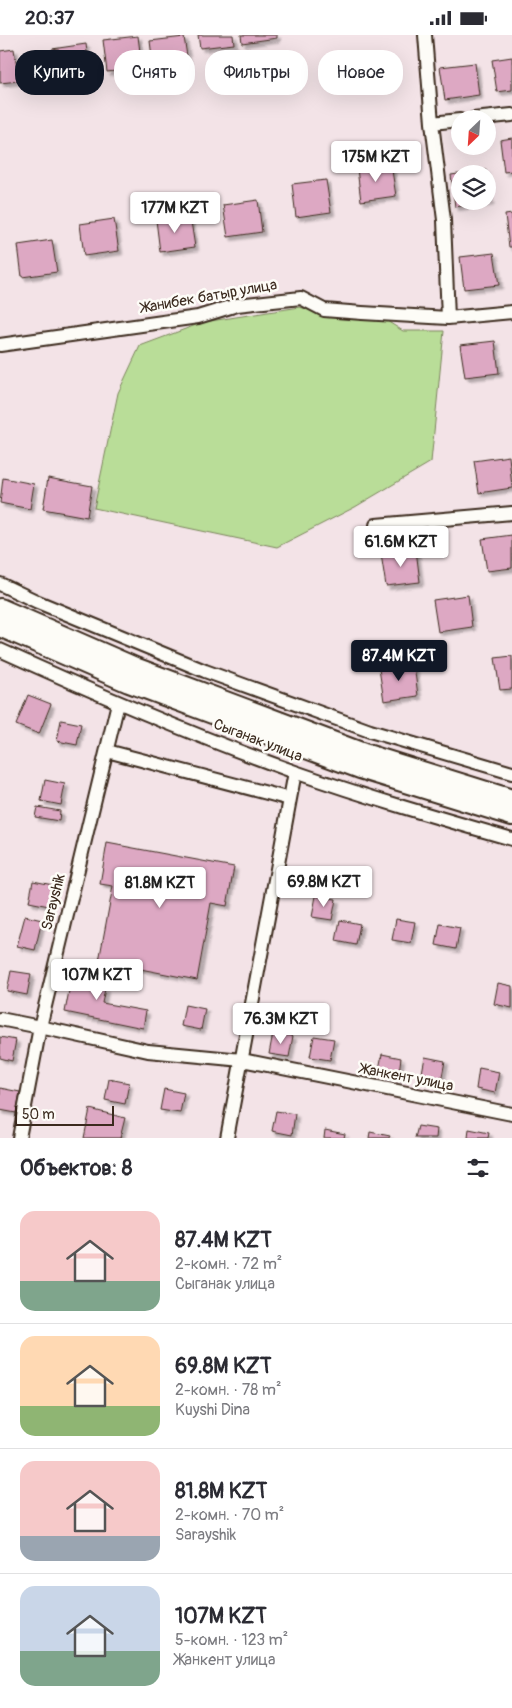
<!DOCTYPE html>
<html lang="ru">
<head>
<meta charset="utf-8">
<style>
  body { margin:0; font-family:Pangolin,sans-serif; background:#f7f7f7; color:#2b2b33; height:100vh; display:flex; flex-direction:column; font-size:19px; white-space:nowrap }
  * { box-sizing:border-box; margin:0 }
  p { font-size:16px; color:#7c7c81 }
  .icon { flex:none; width:28px; height:28px; fill:none; stroke:currentColor; stroke-width:2; stroke-linecap:round; stroke-linejoin:round }
  .map { position:relative; height:1103px; overflow:hidden }
  .side { display:flex; flex-direction:column; background:#fff; flex:1 }
  .side>* { flex:none }
  .top-card { position:absolute; left:15px; top:15px; width:482px; height:45px; display:flex; gap:10px }
  .needle { width:32px; rotate:205deg }
  .fabs { position:absolute; left:451px; top:75px; display:grid; gap:10px }
  .fabs a { display:grid; place-items:center; width:45px; height:45px; border-radius:50%; background:#fff; box-shadow:0 5px 20px #0002; font-size:25px }
  .scale { position:absolute; left:15px; bottom:12px; width:99px; box-sizing:border-box; padding-left:5px; border:2px solid #3b2a1e; border-top:0; font-size:14px; line-height:18px; white-space:nowrap; color:#3b2a1e; -webkit-text-stroke:4px #fdfcf7; paint-order:stroke }
  .price { position:absolute; translate:-50% -42px; padding:0 11px; border-radius:5px; background:#fff; color:#222; font-size:16px; line-height:32px; filter:drop-shadow(0 1px 2px #0008) }
  .price::after { content:''; position:absolute; left:50%; top:30px; width:15px; height:11px; margin-left:-8px; background:inherit; clip-path:polygon(0 0,100% 0,50% 100%) }
  .price.selected { background:#111827; color:#fff }
  ul { padding:0; list-style:none }
  li { display:flex; align-items:center; gap:15px; height:125px; padding:0 20px }
  li+li { border-top:1px solid #e1e1e2 }
  li span { display:grid; place-items:center; flex:none; width:140px; height:100px; border-radius:15px; color:#555 }
  li>.icon { margin-inline-start:auto }
  span .icon { width:60px; height:60px; fill:#fffc; stroke-width:1 }
  li b { font-size:21px }
  h2 { display:flex; justify-content:space-between; align-items:center; height:60px; padding:0 20px; font-size:21px }
  .chip { padding:0 18px; border-radius:20px; background:#fff; box-shadow:0 5px 20px #0002; font-size:18px; line-height:45px }
  .chip.selected { background:#111827; color:#fff }
  .status { display:flex; justify-content:space-between; align-items:center; height:35px; padding:0 25px; background:#fff; direction:ltr }
  .status svg { height:14px; fill:currentColor }
  .map>svg:first-child { display:block }
  .green { fill:#b9dd98; stroke:#7a845b }
  .building { fill:#dda8c3; stroke:#3b2a1e; filter:url(#shadow) }
  .lines { fill:none; stroke-linecap:round; stroke-linejoin:round }
  .minor-casing { stroke:#3b2a1e; stroke-width:16 }
  .trunk-casing { stroke:#3b2a1e; stroke-width:24 }
  .minor { stroke:#fdfcf7; stroke-width:12 }
  .trunk { stroke:#fdfcf7; stroke-width:20 }
  .labels { text-anchor:middle; stroke-width:5; stroke-linejoin:round; paint-order:stroke }
  .street-label { font-size:15px; fill:#3b2a1e; stroke:#fdfcf7 }
</style>
</head>
<body>
<div class="status"><b>20:37</b><svg viewBox="0 0 49 12"><path d="M0 12V9h3v3zM5 12V6h3v6zM10 12V3h3v9zM15 12V0h3v12zM26 1h20v11H26zM47 4h2v5h-2z"/></svg></div>
<div class="map">
<svg width="512" height="1103" viewBox="0 0 512 1103">
  <defs>
    <filter id="shadow"><feDropShadow dx="3.5" dy="3.5" stdDeviation="1" flood-color="#0004"/></filter>
  </defs>
  <rect width="100%" height="100%" fill="#f3e3e7"/>
  <filter id="ink" filterUnits="userSpaceOnUse"><feTurbulence type="fractalNoise" baseFrequency=".02" numOctaves="2"/><feDisplacementMap in="SourceGraphic" scale="10" xChannelSelector="R" yChannelSelector="G"/><feConvolveMatrix kernelMatrix="1 2 1 2 8 2 1 2 1" color-interpolation-filters="sRGB"/></filter>
  <g filter="url(#ink)">
    <!-- green -->
    <path class="green" d="M300,272L324,280L382,283L403,296H444L431,427L355,472L277,512L94,473L118,358L140,311L204,287Z"/>
    <!-- building -->
    <path class="building" d="M198,0H233L234,9L200,13Z
      M241,0H277V3L242,8Z
      M138,1L142,33L107,37L103,5Z
      M184,2L189,34L154,38L150,6Z
      M86,9L90,41L56,46L52,14Z
      M14,14L19,46L0,48V16Z
      M512,22V55L497,57L492,25Z
      M475,28L479,60L445,65L440,32Z
      M512,103V136L504,137L500,105Z
      M391,129L396,161L361,166L357,134Z
      M486,135V139H460V166H488V148L490,167L455,172L451,140Z
      M326,145L331,177L296,182L292,149Z
      M258,165L262,197L228,202L223,170Z
      M512,179V212H509L505,180Z
      M190,180L195,212L160,217L156,185Z
      M114,184L119,216L84,221L80,189Z
      M52,205L57,237L22,242L18,210Z
      M494,218L499,250L464,254L460,222Z
      M495,306L499,338L465,342L460,310Z
      M509,421L512,453L479,458L474,426Z
      M3,443L34,449L30,474L0,468Z
      M48,443L92,451L87,482L43,474Z
      M512,500V533L487,536L482,504Z
      M416,515L420,547L386,551L381,519Z
      M468,560L472,592L438,597L433,565Z
      M512,621V654L500,655L495,623Z
      M414,629L418,661L384,666L379,634Z
      M28,660L51,669L39,699L16,690Z
      M61,685L81,689L77,710L57,706Z
      M45,745L65,749L61,770L41,766Z
      M37,772L60,776L59,786L35,782Z
      M107,808L234,832L227,871L211,868L197,945L99,926L113,851L100,849Z
      M33,846L53,850L49,871L29,867Z
      M316,861L336,864L332,885L312,882Z
      M25,881L42,885L35,915L17,911Z
      M396,884L415,887L411,908L392,905Z
      M340,885L360,889L356,910L336,906Z
      M440,889L460,893L456,914L436,910Z
      M74,929L93,932L89,951L105,954L102,968L146,976L143,993L65,977Z
      M11,936L31,939L27,960L7,956Z
      M498,948L512,951V973L494,969Z
      M185,970L205,974L201,995L181,991Z
      M273,998L293,1001L289,1022L269,1019Z
      M314,1001L334,1004L330,1025L310,1022Z
      M0,1002L16,1005L12,1026L0,1023Z
      M382,1019L401,1023L398,1044L378,1040Z
      M425,1022L445,1026L441,1047L421,1043Z
      M479,1033L499,1037L495,1058L476,1054Z
      M109,1044L129,1048L125,1069L105,1065Z
      M0,1053L20,1057L16,1078L0,1075Z
      M164,1054L184,1058L180,1078L160,1075Z
      M90,1074L125,1083L120,1103H84Z
      M276,1076L295,1079L292,1100L272,1096Z
      M418,1091L437,1094L436,1103H415Z
      M469,1094L489,1098L488,1103H468Z
      M325,1095L345,1099L344,1103H324Z
      M370,1097L390,1101L389,1103H369Z"/>
    <g class="lines">
      <defs>
        <path id="minor" d="M425,0L432,88L444,185L448,283
          M473,84L512,80
          M432,88L460,85
          M0,310L198,282L237,270L301,263L324,275L362,278L448,283L512,277
          M376,490L512,478
          M0,549L38,567L205,636L370,696L512,738
          M0,615C97,659 194,701 295,737C366,762 439,783 512,804
          M107,716L290,764
          M0,984L40,992L148,1016L242,1025L512,1079
          M19,1103L40,992L118,668
          M227,1103L295,737"/>
        <path id="trunk" d="M0,574L135,633L364,719L512,765
          M0,591L129,647L360,733L512,780"/>
      </defs>
      <!-- minor casing -->
      <use href="#minor" class="minor-casing"/>
      <!-- trunk casing -->
      <use href="#trunk" class="trunk-casing"/>
      <!-- minor -->
      <use href="#minor" class="minor"/>
      <!-- trunk -->
      <use href="#trunk" class="trunk"/>
    </g>
  </g>
  <g class="labels">
    <!-- street labels -->
    <g class="street-label">
      <text transform="translate(209 261) rotate(-10)" y="5">Жанибек батыр улица</text>
      <text transform="translate(258 705) rotate(21)" y="5">Сыганак улица</text>
      <text transform="translate(53 867) rotate(-76)" y="5">Sarayshik</text>
      <text transform="translate(407 1042) rotate(11)" y="5">Жанкент улица</text>
    </g>
  </g>
</svg>
<div class="fabs">
<a><svg class="needle" viewBox="-14 -14 28 28"><path d="M0-13l5 13h-10z" fill="#e53935"/><path d="M0 13l5-13h-10z" fill="#7c7c81"/></svg></a>
<a><svg class="icon" aria-label="layers" viewBox="0 0 24 24"><path d="M12 4l9 5-9 5-9-5zM3 14l9 5 9-5"/></svg></a>
</div>
<div class="scale">50 m</div>
<b class="price" style="left:376px;top:148px">175M KZT</b>
<b class="price" style="left:175px;top:199px">177M KZT</b>
<b class="price" style="left:401px;top:533px">61.6M KZT</b>
<b class="price selected" style="left:399px;top:647px">87.4M KZT</b>
<b class="price" style="left:324px;top:873px">69.8M KZT</b>
<b class="price" style="left:160px;top:874px">81.8M KZT</b>
<b class="price" style="left:97px;top:966px">107M KZT</b>
<b class="price" style="left:281px;top:1010px">76.3M KZT</b>
<div class="top-card">
<a class="chip selected">Купить</a>
<a class="chip">Снять</a>
<a class="chip">Фильтры</a>
<a class="chip">Новое</a>
</div>
</div>
<section class="side">
<h2>Объектов: 8<svg class="icon" aria-label="filters" viewBox="0 0 24 24"><path d="M4 7h16M4 17h16"/><circle cx="9" cy="7" r="2"/><circle cx="15" cy="17" r="2"/></svg></h2>
<ul>
<li><span style="background:linear-gradient(#f6c9c9 70%,#7fa58c 0)"><svg class="icon" aria-label="home" viewBox="0 0 24 24"><path d="M3 11l9-7 9 7M6 9v11h12V9"/></svg></span><div><b>87.4M KZT</b><p>2-комн. · 72 m²</p><p>Сыганак улица</p></div></li>
<li><span style="background:linear-gradient(#ffd9b3 70%,#8fb573 0)"><svg class="icon" aria-label="home" viewBox="0 0 24 24"><path d="M3 11l9-7 9 7M6 9v11h12V9"/></svg></span><div><b>69.8M KZT</b><p>2-комн. · 78 m²</p><p>Kuyshi Dina</p></div></li>
<li><span style="background:linear-gradient(#f6c9c9 75%,#9aa5b1 0)"><svg class="icon" aria-label="home" viewBox="0 0 24 24"><path d="M3 11l9-7 9 7M6 9v11h12V9"/></svg></span><div><b>81.8M KZT</b><p>2-комн. · 70 m²</p><p>Sarayshik</p></div></li>
<li><span style="background:linear-gradient(#c9d6e8 65%,#7fa58c 0)"><svg class="icon" aria-label="home" viewBox="0 0 24 24"><path d="M3 11l9-7 9 7M6 9v11h12V9"/></svg></span><div><b>107M KZT</b><p>5-комн. · 123 m²</p><p>Жанкент улица</p></div></li>
</ul>
</section>
</body>
</html>
